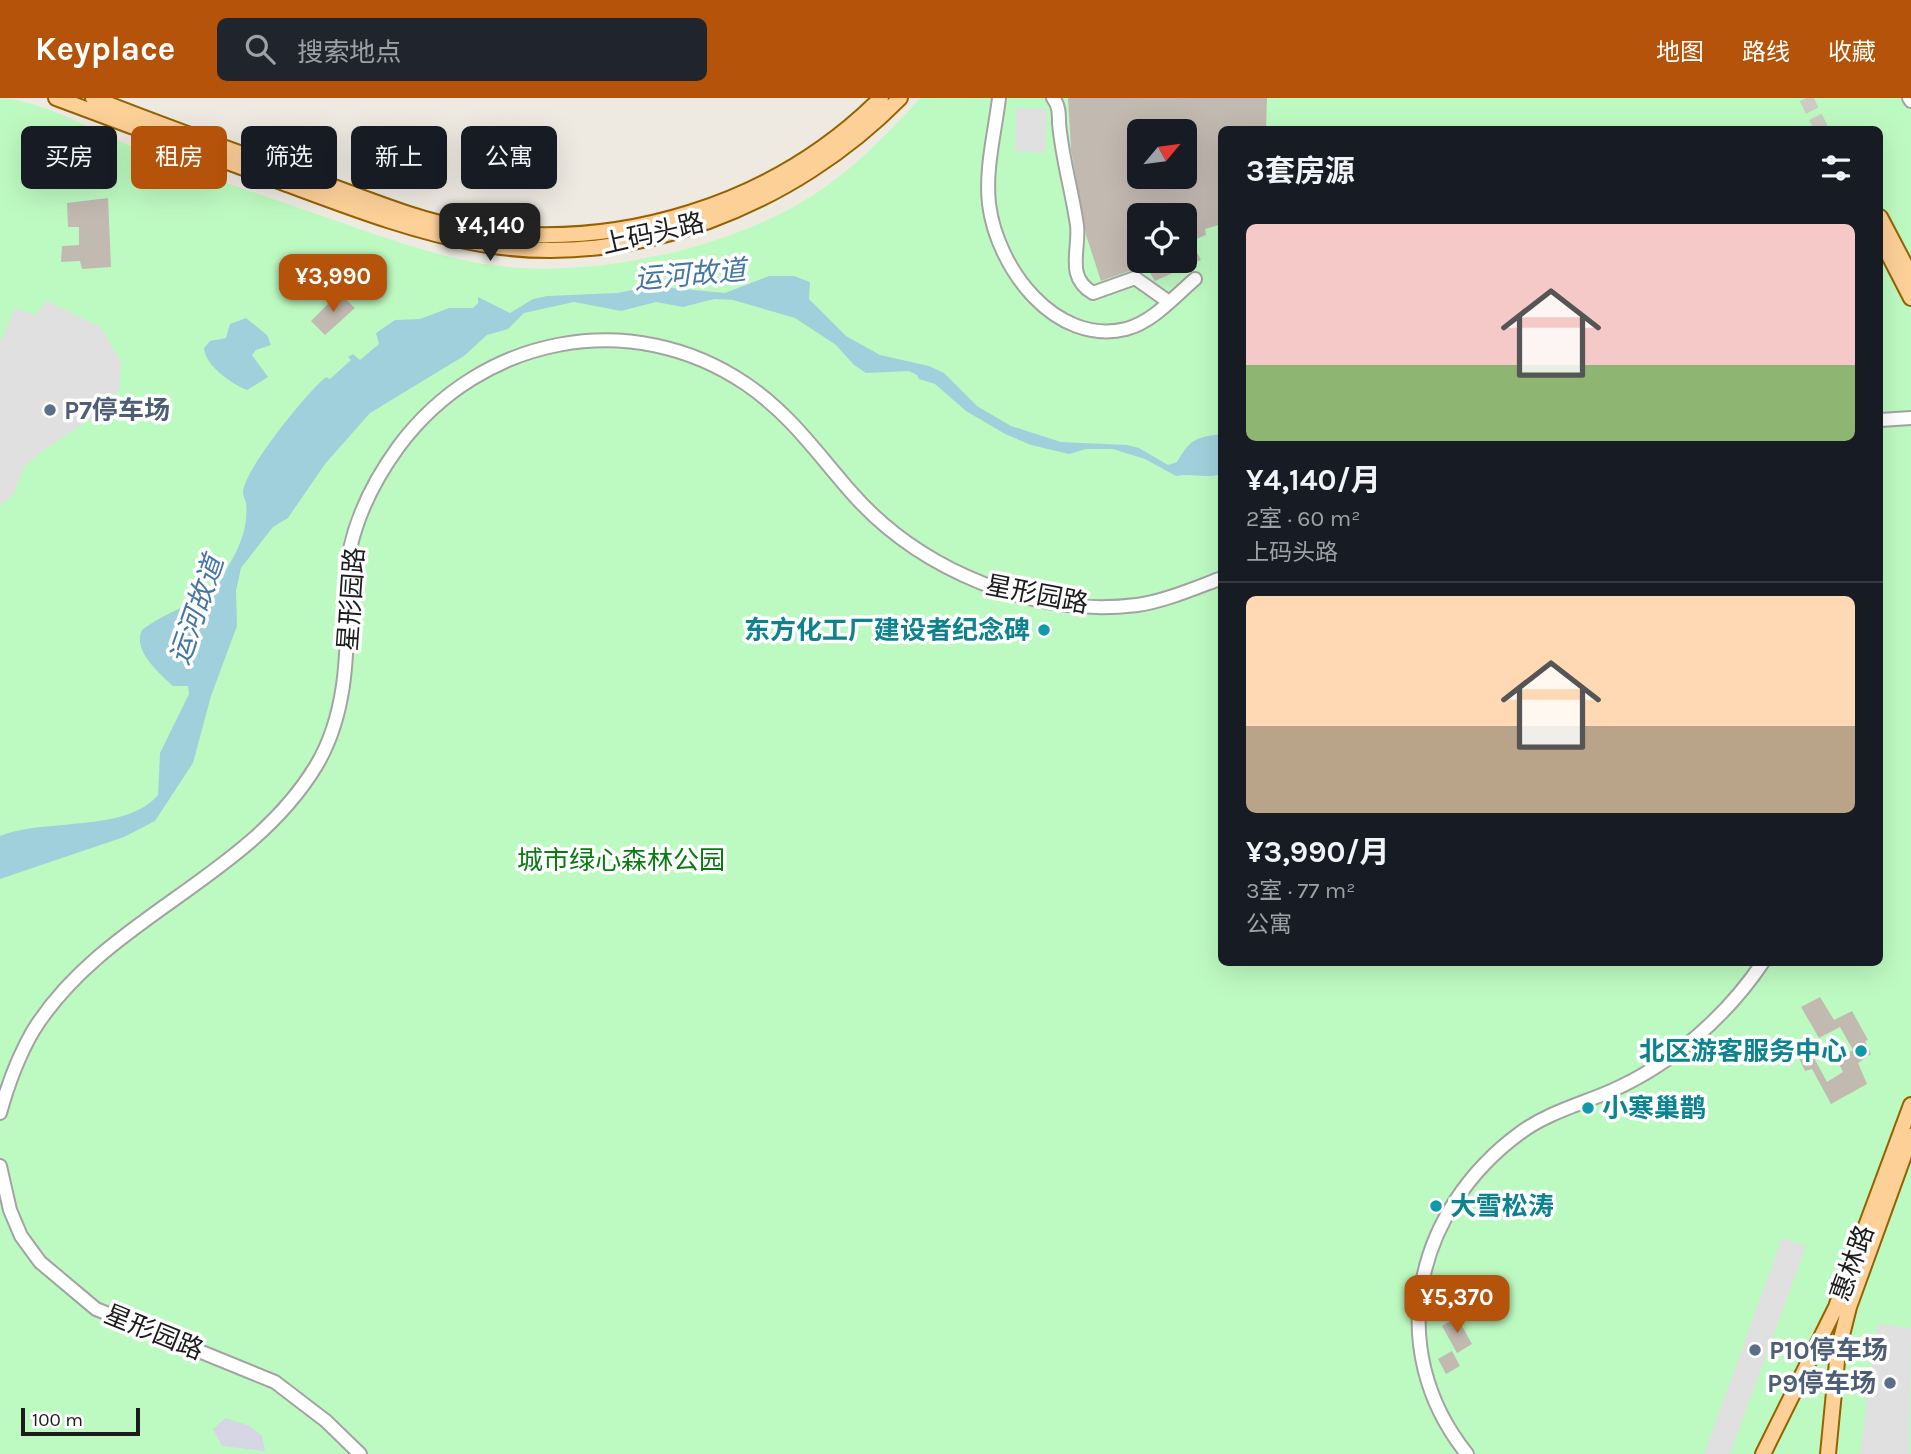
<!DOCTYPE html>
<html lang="zh">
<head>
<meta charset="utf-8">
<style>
  body { margin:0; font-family:Karla,"Noto Sans SC",sans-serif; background:#20242c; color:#f1f3f6; height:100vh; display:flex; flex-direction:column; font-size:26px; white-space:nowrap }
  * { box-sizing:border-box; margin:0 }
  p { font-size:23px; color:#9ea1a6 }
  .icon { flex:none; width:38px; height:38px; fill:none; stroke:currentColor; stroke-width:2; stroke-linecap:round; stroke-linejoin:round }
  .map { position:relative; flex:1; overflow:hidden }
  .drawer { position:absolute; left:1218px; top:28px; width:665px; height:840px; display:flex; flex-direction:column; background:#171b24; border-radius:10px; box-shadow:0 7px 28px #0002 }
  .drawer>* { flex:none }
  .top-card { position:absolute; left:21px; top:28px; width:665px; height:63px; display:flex; gap:14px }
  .needle { width:46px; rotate:61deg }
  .controls { position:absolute; left:1127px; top:21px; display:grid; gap:14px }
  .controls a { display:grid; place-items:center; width:70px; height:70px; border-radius:10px; background:#171b24; box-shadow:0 7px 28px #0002; font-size:35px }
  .scale { position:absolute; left:21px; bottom:18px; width:119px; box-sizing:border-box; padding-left:7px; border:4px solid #1c1c1c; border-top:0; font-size:19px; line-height:24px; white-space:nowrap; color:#1c1c1c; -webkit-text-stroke:5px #fff; paint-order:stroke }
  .price { position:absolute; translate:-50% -60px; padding:0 16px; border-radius:14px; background:#b45309; color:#fff; font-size:23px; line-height:46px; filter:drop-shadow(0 2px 4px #0008) }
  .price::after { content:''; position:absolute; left:50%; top:42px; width:21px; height:16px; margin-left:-10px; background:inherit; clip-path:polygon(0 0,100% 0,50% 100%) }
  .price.selected { background:#222; color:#fff }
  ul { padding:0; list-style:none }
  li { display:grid; align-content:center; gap:14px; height:371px; padding:0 28px }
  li+li { border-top:2px solid #363941 }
  li span { display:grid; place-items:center; height:217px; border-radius:10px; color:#555 }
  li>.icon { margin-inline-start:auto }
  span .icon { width:126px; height:126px; fill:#fffc; stroke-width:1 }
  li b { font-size:30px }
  h2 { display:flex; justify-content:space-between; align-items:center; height:84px; padding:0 28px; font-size:30px }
  .tag { padding:0 24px; border-radius:10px; background:#171b24; box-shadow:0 7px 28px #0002; font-size:24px; line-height:63px }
  .tag.selected { background:#b45309; color:#fff }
  header { display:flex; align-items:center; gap:42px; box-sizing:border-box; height:98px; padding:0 35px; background:#b45309; color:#fff }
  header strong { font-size:33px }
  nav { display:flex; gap:38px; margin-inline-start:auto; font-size:24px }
  .search { width:490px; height:63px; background:#20242c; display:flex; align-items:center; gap:18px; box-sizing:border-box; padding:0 24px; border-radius:10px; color:#9ea1a6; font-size:26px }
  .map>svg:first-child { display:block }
  .park { fill:#bdfac1; fill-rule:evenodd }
  .parking { fill:#e0e0e0 }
  .plaza { fill:#d6d6e4 }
  .water { fill:#a1d0dd }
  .building { fill:#c2b9b1; fill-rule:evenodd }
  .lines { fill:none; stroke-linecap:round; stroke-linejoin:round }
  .major-tunnel { stroke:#cecbc4; stroke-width:14; stroke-dasharray:14 7; stroke-linecap:butt }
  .minor-casing { stroke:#a3a3a3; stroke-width:16 }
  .major-casing { stroke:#956200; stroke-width:18 }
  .minor { stroke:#fff; stroke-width:12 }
  .major { stroke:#fdd098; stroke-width:14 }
  .service-dot { fill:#5c6f8a; stroke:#fff; stroke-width:2.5 }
  .culture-dot { fill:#0f9aa8; stroke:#fff; stroke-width:2.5 }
  .labels { text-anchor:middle; stroke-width:7; stroke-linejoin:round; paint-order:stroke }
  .street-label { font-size:26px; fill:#1c1c1c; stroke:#fff }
  .service-label { font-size:26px; font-weight:bold; fill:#4e5e75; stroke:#fff; text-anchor:start }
  .culture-label { font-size:26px; font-weight:bold; fill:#0d838f; stroke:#fff; text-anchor:end }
  .park-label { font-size:26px; fill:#097b12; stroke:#fff }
  .water-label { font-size:28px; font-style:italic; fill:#4576a5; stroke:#fff }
</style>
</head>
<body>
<header>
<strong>Keyplace</strong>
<div class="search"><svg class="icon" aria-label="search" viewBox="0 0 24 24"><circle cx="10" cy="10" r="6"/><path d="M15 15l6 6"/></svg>搜索地点</div>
<nav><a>地图</a><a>路线</a><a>收藏</a></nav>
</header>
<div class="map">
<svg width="1911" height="1356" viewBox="0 0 1911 1356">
  <rect width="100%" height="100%" fill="#eeeae2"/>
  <!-- park -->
  <path class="park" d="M0,0C40,0 126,48 167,64C219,83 271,100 322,118C375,136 429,157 485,166C589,183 736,151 824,90C859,65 892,32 920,0H1911V1356H0ZM1222,32H1880V864H1222ZM1139,33H1185V79H1139ZM1139,117H1185V163H1139Z"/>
  <!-- parking -->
  <path class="parking" d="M1016,10L1047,11L1045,55L1015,53Z
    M47,203L101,229L121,264L119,292L92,320L41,354L24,369L13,398L0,407V245L15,210L36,217Z
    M1782,1140L1806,1148L1730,1356H1704Z
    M1877,1226L1911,1230L1909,1356H1860Z"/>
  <!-- plaza -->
  <path class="plaza" d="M226,1320L250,1328L262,1338L265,1353L222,1348L213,1331Z"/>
  <!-- water -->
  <path class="water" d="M769,178H794L810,184L809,201L846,238L880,257L929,268L944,275L977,308L1011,328L1061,344L1127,347L1139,350L1168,367L1177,364C1191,341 1194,340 1221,336V376C1205,381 1192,375 1176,378L1145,361L1113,351H1086L1069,356L1031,347L1005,336L966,313L935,286L919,281L917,277L909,273L866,275L854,267L836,247L795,220L733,202L714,201L683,209L656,204L621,213L574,204L524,215L508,231L487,237L464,258L370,315L325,366L288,420L273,429L241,470L236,493L237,528L211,598L193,665L155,723L124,739L0,781V738C43,720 126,735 158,697L160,655L189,596L188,588H173C159,575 132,552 142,532C167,512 201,507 221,479C236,458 249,432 246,405C245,402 243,398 243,395C242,374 308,293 326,279L330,281L351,262L348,259L353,256L360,262L379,246L376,235L395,222L420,221L449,210H473L478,205V199L510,215L533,201L547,198L617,195L652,188L725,195Z
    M246,220L267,237L271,247L256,252L252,257L268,279L247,292C232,286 205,268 204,250L210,243L226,240L230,226Z"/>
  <!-- building -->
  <path class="building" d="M1068,0H1267L1266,32H1222V126L1205,131L1206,137L1191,143L1201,162L1155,183L1148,171L1132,172L1101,183L1086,137L1071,51ZM1139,33H1185V79H1139ZM1139,117H1185V163H1139Z
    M108,100L111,169L82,171L80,163L61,164L62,148L79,147V129H68L67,105Z
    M339,195L355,210L325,237L311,223Z
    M1820,899L1834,922L1852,913L1868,942L1865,943L1871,956L1858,965L1867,986L1831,1006L1812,971L1805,973L1796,954L1807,947L1827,984L1843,974L1837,962L1853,952L1840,929L1819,940L1801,909Z
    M1457,1219L1472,1246L1457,1255L1442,1228Z
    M1452,1253L1460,1268L1446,1276L1438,1261Z"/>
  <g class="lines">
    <!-- major-tunnel -->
    <path class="major-tunnel" d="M1806,0L1822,32"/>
    <defs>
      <path id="minor" d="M999,0C995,34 985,71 989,106C997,170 1055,248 1126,231C1153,224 1175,198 1195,181
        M1053,0C1059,7 1059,16 1059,25C1062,60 1072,93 1077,127C1080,152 1065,179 1093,195L1135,180L1169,204
        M1909,0L1911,3
        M1880,322L1911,320
        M0,1015C8,986 18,959 33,933C103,820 247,782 316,668C346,618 347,560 348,504C349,487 347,468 350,451C358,415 377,378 399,348C481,238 631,208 746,286C791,317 816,354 851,394C919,472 1034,520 1137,507C1165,503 1195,490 1222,480
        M0,1068L10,1112L21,1138L40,1164L96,1211L275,1284L326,1323L360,1356
        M1467,1356C1382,1250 1415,1112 1520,1035C1547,1015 1581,1006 1611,993C1672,966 1726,919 1763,864"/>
      <path id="major" d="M56,0C132,29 208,57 284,85C349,109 413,134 481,146C633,173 795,107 900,0
        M93,0C165,29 239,55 312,81C363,99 415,122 468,131C617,155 774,107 881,0
        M1880,119L1911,178
        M1880,140L1911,200
        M1763,1356L1836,1209L1911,1007
        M1828,1356L1838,1253L1849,1209L1911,1038"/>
    </defs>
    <!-- minor casing -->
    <use href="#minor" class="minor-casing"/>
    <!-- major casing -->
    <use href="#major" class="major-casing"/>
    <!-- minor -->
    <use href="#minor" class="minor"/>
    <!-- major -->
    <use href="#major" class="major"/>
  </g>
  <!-- markers -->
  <g class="service-dot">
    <circle cx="50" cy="312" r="7"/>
    <circle cx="1755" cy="1252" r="7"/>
    <circle cx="1890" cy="1285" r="7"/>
  </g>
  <g class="culture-dot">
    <circle cx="1044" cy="532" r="7"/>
    <circle cx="1861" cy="953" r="7"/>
    <circle cx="1588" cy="1010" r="7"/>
    <circle cx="1436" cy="1108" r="7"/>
  </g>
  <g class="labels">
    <!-- street labels -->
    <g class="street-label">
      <text transform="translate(653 135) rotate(-13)" y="9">上码头路</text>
      <text transform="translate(1037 496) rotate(11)" y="9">星形园路</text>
      <text transform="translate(351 501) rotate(-86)" y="9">星形园路</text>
      <text transform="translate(1852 1165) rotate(-70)" y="9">惠林路</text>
      <text transform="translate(154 1234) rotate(22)" y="9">星形园路</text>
    </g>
    <!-- service labels -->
    <g class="service-label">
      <text x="64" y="321">P7停车场</text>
      <text x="1769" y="1261">P10停车场</text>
      <text x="1876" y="1294" text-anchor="end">P9停车场</text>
    </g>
    <!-- culture labels -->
    <g class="culture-label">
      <text x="1030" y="541">东方化工厂建设者纪念碑</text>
      <text x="1847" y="962">北区游客服务中心</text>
      <text x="1602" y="1019" text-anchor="start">小寒巢鹊</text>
      <text x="1450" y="1117" text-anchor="start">大雪松涛</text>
    </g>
    <!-- park labels -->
    <g class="park-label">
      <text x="621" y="771">城市绿心森林公园</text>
    </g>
    <!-- water labels -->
    <g class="water-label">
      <text transform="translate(690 176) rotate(-5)" y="10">运河故道</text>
      <text transform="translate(196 512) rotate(-71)" y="10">运河故道</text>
    </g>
  </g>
</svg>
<div class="controls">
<a><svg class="needle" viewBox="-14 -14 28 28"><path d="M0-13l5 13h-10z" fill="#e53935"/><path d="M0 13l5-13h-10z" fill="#9ea1a6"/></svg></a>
<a><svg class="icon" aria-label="locate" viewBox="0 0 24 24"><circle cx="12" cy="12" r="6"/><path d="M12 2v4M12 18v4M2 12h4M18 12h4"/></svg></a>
</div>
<div class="scale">100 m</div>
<b class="price selected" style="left:490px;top:165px">¥4,140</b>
<b class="price" style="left:333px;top:216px">¥3,990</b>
<b class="price" style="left:1457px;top:1237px">¥5,370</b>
<div class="top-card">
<a class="tag">买房</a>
<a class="tag selected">租房</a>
<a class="tag">筛选</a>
<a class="tag">新上</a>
<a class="tag">公寓</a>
</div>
<section class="drawer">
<h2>3套房源<svg class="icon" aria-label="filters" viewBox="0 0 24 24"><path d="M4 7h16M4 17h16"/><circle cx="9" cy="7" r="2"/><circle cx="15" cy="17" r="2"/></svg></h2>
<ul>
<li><span style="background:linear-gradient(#f6c9c9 65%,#8fb573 0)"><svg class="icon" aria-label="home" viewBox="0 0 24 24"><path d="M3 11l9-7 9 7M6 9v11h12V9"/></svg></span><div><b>¥4,140/月</b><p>2室 · 60 m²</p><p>上码头路</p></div></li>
<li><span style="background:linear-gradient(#ffd9b3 60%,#b9a48a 0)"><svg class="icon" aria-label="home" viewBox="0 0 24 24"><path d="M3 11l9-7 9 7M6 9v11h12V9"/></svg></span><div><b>¥3,990/月</b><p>3室 · 77 m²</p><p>公寓</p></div></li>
</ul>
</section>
</div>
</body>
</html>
